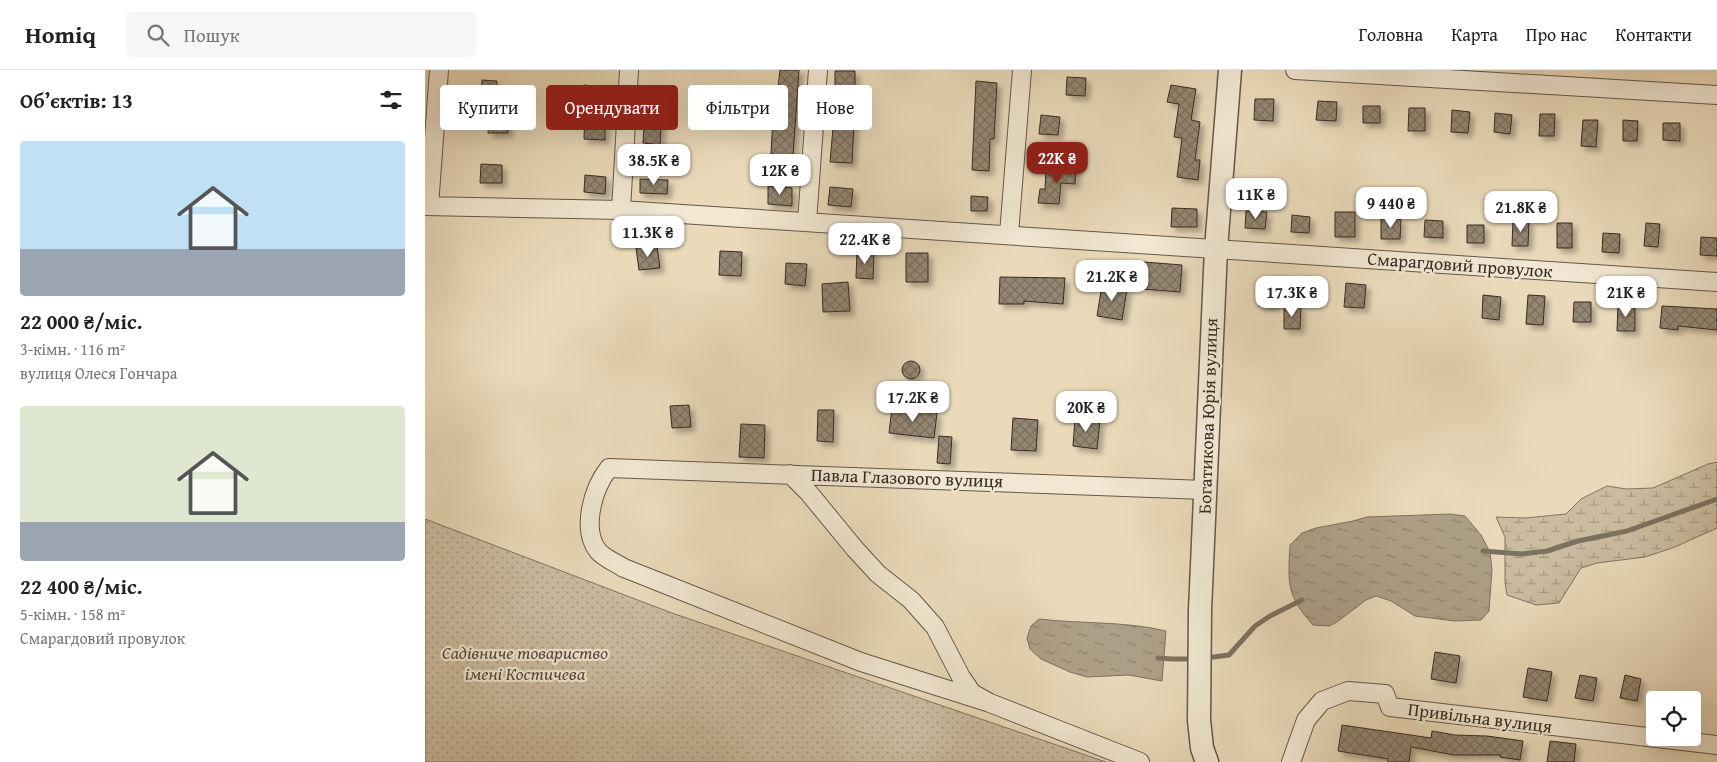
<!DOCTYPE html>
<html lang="uk">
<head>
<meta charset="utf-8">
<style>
  body { margin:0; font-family:"Gentium Book Plus",serif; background:#f6f6f6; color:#202124; height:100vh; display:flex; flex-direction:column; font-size:19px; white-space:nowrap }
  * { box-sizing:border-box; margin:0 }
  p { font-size:16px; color:#757577 }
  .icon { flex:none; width:28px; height:28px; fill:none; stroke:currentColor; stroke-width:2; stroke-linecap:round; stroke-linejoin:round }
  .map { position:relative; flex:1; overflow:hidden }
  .details { display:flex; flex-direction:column; background:#fff; width:425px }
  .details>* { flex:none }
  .hud { position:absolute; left:15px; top:15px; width:475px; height:45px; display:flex; gap:10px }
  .controls { position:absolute; left:1221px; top:621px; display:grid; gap:10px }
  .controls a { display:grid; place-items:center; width:55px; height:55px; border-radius:5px; background:#fff; box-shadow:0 5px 20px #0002; font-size:25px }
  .price { position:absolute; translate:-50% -42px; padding:0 11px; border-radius:10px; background:#fff; color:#222; font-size:16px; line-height:32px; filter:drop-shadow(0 1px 2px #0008) }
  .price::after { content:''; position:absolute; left:50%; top:30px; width:15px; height:11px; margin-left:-8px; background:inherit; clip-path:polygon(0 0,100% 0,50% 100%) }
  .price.active { background:#8f2418; color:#fff }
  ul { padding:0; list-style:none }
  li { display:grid; align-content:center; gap:10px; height:265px; padding:0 20px }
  li span { display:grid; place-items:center; height:155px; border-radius:5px; color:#555 }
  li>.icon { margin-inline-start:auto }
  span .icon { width:90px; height:90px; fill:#fffc; stroke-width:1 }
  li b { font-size:21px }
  h2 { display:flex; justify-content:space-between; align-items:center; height:60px; padding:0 20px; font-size:21px }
  .chip { padding:0 18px; border-radius:5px; background:#fff; box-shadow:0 5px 20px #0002; font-size:18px; line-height:45px }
  .chip.active { background:#8f2418; color:#fff }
  header { display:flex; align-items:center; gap:30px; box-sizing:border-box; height:70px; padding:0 25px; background:#fff; border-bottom:1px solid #e0e0e0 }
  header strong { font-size:24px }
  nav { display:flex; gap:28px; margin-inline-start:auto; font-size:18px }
  .search { width:350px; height:45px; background:#f6f6f6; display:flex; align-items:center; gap:12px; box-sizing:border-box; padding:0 18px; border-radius:5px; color:#757577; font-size:19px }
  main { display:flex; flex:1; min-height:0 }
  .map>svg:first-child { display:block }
  .green { fill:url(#green-dots); stroke:#807462 }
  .wetland { fill:url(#wetland-marsh); stroke:#807462 }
  .water { fill:url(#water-ripples); stroke:#7d715f }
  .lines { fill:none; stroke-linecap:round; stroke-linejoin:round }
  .stream { stroke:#7d715f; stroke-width:5 }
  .building { fill:url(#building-cross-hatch); stroke:#362c24; filter:url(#shadow) }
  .minor-casing { stroke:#63584a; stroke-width:20 }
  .tertiary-casing { stroke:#63584a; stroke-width:25 }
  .minor { stroke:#f1e7d2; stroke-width:18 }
  .tertiary { stroke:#f1e7d2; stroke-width:22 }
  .labels { text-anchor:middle; stroke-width:4.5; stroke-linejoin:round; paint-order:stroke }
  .street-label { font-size:18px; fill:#362c24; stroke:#f1e7d2 }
  .park-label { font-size:18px; font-style:italic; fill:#54493d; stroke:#f1e7d2 }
</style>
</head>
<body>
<header>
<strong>Homiq</strong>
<div class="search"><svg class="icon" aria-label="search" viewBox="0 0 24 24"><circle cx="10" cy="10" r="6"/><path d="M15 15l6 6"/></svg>Пошук</div>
<nav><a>Головна</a><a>Карта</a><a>Про нас</a><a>Контакти</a></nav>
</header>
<main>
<section class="details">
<h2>Об’єктів: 13<svg class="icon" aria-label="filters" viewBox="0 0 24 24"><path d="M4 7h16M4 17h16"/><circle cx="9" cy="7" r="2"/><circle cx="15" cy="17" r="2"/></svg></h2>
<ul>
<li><span style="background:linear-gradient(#bfe0f5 70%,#9aa5b1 0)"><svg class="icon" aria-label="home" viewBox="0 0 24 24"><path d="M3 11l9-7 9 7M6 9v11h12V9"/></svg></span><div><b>22 000 ₴/міс.</b><p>3-кімн. · 116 m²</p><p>вулиця Олеся Гончара</p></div></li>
<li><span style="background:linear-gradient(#dfe7d0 75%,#9aa5b1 0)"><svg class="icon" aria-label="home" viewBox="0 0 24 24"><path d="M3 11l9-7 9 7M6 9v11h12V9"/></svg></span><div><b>22 400 ₴/міс.</b><p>5-кімн. · 158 m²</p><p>Смарагдовий провулок</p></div></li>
</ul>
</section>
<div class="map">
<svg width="1292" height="692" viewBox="0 0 1292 692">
  <defs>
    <pattern id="green-dots" width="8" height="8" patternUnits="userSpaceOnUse" patternTransform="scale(1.25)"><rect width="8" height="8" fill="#cbbca0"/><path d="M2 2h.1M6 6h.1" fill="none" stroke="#a69982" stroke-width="1.8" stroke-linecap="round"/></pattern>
    <pattern id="wetland-marsh" width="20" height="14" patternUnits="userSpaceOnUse" patternTransform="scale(1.25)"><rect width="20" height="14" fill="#cbbca0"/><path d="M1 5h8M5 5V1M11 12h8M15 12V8" fill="none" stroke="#a69982"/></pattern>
    <pattern id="water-ripples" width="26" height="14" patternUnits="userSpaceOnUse" patternTransform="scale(1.25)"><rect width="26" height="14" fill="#ad9f87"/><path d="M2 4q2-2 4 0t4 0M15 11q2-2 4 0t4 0" fill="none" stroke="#8e826e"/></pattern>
    <pattern id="building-cross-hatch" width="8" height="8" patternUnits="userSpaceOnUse" patternTransform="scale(1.25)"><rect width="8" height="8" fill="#948672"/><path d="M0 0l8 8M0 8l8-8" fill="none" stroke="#7a6e5d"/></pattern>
    <filter id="shadow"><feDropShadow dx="4.5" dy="4.5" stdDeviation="2.5" flood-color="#0004"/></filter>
  </defs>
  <rect width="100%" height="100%" fill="#eadaba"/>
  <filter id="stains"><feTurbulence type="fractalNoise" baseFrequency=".004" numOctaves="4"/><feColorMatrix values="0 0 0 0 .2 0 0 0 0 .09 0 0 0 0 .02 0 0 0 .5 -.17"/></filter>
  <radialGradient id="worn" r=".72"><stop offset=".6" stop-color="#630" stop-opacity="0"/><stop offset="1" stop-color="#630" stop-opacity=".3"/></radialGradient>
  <!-- green -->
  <path class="green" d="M0,449L247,543L681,692H0Z"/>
  <!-- wetland -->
  <path class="wetland" d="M1292,392V458L1250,477L1220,487L1172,493L1156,498L1134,533L1111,535L1082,525L1080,512V467L1071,447L1100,448L1141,444L1156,429L1182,416L1201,419L1228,418L1283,394Z"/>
  <!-- water -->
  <path class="water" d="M1025,444L1040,446L1056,465L1065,482L1067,500L1064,541L1056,550L1030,551L990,546L966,531L951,526L941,530L912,552L904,556L888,555C861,525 863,513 865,475L877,463L891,458L928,451L942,447Z
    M614,549C656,554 700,551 741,561L737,611L704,605L662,607L645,602L616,589L605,579L602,568L606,556Z"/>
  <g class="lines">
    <!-- stream -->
    <path class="stream" d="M1058,481L1097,484L1122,481L1153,471L1202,461L1292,429
      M733,588L747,589H770
      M781,588L804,585L830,556L845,546L877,530"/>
  </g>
  <!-- building -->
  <path class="building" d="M355,0H374L368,86L346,84L349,27H352Z
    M410,1H430V36H433L432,54H429L427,93L405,92L410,35Z
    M642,7L661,8L660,26L641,25Z
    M57,10L72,11L71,28L56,27Z
    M551,11L572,13L569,69H565L564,101L547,100Z
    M159,15L179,17L175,54H180V70L159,69L160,36L157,35Z
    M746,15L771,19L766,50L775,52L770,90H775L773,110L752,107L757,68L749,67L754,34L742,32Z
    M221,18L245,20L243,40H237L235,75L218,73Z
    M830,29H849L848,51L829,50Z
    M893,31L912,32L911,51L891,50Z
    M938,36H955V53H938Z
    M984,38H1000V61H983Z
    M1027,40L1045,42L1043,63L1026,62Z
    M1070,43L1087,45L1085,64L1069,62Z
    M1115,44H1130L1129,66H1114Z
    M616,45L635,47L633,65L614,64Z
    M64,46L83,47V63H63Z
    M1158,50H1173L1171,77L1156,76Z
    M1198,50L1213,51L1212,71H1198Z
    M1238,53H1255V71L1238,70Z
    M56,94L77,95V113H55Z
    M635,95L651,96L650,114L636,113L634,134L613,133L615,119H620L621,100L635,101Z
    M160,105L181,107L180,124L159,122Z
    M215,109L243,110L242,124L215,123Z
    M343,116L367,118V136L343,134Z
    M405,117L428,119L426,137L403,135Z
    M546,126L563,127L562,141H546Z
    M747,138L772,139V157H746Z
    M821,141L842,142L840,159L820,158Z
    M910,142H930V167H910Z
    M867,145L885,147L884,163L866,162Z
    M956,149H976L975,169H956Z
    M1000,150L1018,151V168L999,167Z
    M1088,150H1104L1103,176H1087Z
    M1132,153H1147V178H1132Z
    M1221,153L1235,154L1233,177L1219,176Z
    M1042,155H1059V173H1042Z
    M1178,163L1195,164L1194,183L1177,182Z
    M1276,167L1292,168V186L1275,185Z
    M232,176L235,198L214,200L211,178Z
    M295,181L317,182L316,206L294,205Z
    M432,181L449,182L448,209L431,208Z
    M481,183H503V212H481Z
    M719,192L757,195L755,222L717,219Z
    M361,193L382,194L380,216L360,214Z
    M575,207L640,208L638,234L599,231V234H574Z
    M834,210H851L850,237L834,236Z
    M423,212L425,241L398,242L397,214Z
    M921,213L941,215L939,238L919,237Z
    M677,215L702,219L697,250L672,246Z
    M1058,225L1076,227L1074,250L1057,248Z
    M1103,225L1120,226L1118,255L1101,254Z
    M1149,232H1166V252H1148Z
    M1193,235L1210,236V261H1192Z
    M1237,236L1292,239V260L1253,256V260L1235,258Z
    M859,237H876L875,259H859Z
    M477 300a9 9 0 1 1 18 0a9 9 0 1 1-18 0Z
    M264,335L266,357L247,358L245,336Z
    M467,338L512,343L509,368L464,363Z
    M393,340H409L408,372L392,371Z
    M588,348L613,350L611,381L586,380Z
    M650,348L675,350L672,379L648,376Z
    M316,354L340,355L339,388L314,387Z
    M514,366L527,367L525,394L512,393Z
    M1010,582L1035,586L1031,613L1006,609Z
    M1103,598L1127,602L1122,631L1098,627Z
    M1155,605L1172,608L1168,631L1150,628Z
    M1200,605L1216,609L1212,631L1195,628Z
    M917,655L1006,668L1007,661L1030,665L1062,666L1098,671L1095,690L1075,687V685H1029L986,677L984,692H963V689L913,681Z
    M1125,671L1151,674L1149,692H1122Z"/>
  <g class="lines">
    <defs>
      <path id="minor" d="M870,0L1292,25
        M0,136L196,140L1292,212
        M4,136L14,0
        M196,140L204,0
        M382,152L393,0
        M584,164L597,0
        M365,404L384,423L430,479L453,504L486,530L510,557L536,607L547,623L565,633L715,692
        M565,633L436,592L199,498C191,493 179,488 173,481C156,459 168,418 184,398L780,420
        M866,692L881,650L897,631L923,621L960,624L965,637L1292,675"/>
      <path id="tertiary" d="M782,692L777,678L774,650L775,540L791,179L805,0"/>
    </defs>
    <!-- minor casing -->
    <use href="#minor" class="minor-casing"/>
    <!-- tertiary casing -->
    <use href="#tertiary" class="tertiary-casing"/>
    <!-- minor -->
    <use href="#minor" class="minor"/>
    <!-- tertiary -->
    <use href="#tertiary" class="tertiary"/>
  </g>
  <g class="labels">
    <!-- street labels -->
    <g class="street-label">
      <text transform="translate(1035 195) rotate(4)" y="6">Смарагдовий провулок</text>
      <text transform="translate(783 346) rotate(-88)" y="6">Богатикова Юрія вулиця</text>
      <text transform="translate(482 408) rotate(2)" y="6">Павла Глазового вулиця</text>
      <text transform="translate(1055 648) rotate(7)" y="6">Привільна вулиця</text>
    </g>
    <!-- park labels -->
    <g class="park-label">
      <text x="100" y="589">Садівниче товариство<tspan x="100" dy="21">імені Костичева</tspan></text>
    </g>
  </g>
  <rect width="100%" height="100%" filter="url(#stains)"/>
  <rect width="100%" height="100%" fill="url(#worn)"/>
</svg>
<div class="controls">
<a><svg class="icon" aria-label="locate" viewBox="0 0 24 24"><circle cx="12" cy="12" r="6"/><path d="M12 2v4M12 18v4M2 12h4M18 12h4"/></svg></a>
</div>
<b class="price active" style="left:632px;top:114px">22K ₴</b>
<b class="price" style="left:229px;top:116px">38.5K ₴</b>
<b class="price" style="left:355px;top:126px">12K ₴</b>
<b class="price" style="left:831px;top:150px">11K ₴</b>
<b class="price" style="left:966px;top:159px">9 440 ₴</b>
<b class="price" style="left:1096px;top:163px">21.8K ₴</b>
<b class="price" style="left:223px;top:188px">11.3K ₴</b>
<b class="price" style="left:440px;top:195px">22.4K ₴</b>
<b class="price" style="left:687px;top:232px">21.2K ₴</b>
<b class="price" style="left:867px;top:248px">17.3K ₴</b>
<b class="price" style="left:1201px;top:248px">21K ₴</b>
<b class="price" style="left:488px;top:353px">17.2K ₴</b>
<b class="price" style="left:661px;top:363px">20K ₴</b>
<div class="hud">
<a class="chip">Купити</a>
<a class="chip active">Орендувати</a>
<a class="chip">Фільтри</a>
<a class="chip">Нове</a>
</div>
</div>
</main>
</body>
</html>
